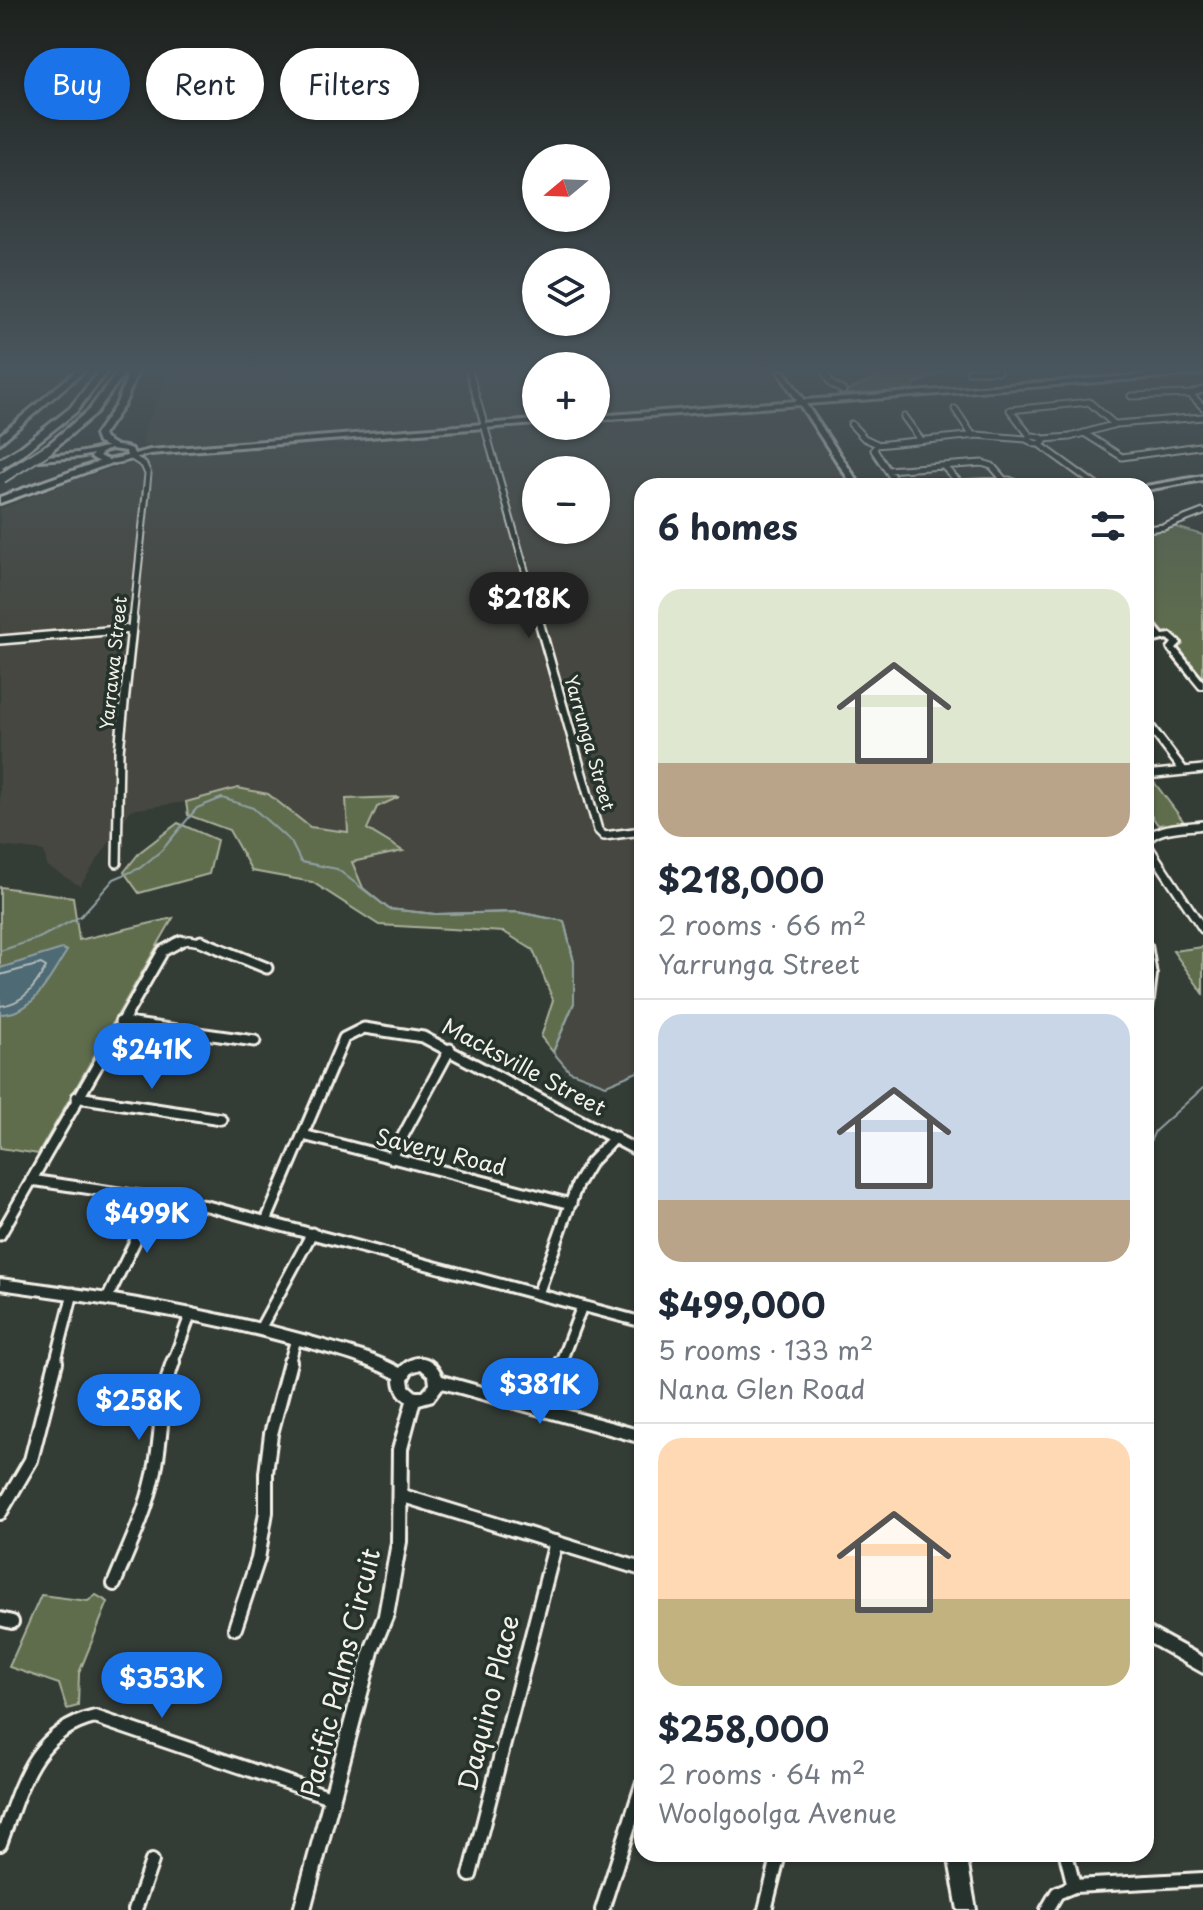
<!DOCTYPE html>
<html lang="en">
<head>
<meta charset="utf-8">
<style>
  body { margin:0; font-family:"Playpen Sans",sans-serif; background:#f6f6f7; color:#1f2937; height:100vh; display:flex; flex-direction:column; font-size:30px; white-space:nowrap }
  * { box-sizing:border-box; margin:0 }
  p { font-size:26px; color:#747a83 }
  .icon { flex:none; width:44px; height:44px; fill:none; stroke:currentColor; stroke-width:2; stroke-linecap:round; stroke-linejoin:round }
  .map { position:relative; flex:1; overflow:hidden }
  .panel { position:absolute; left:634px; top:478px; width:520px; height:1384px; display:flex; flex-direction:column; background:#fff; border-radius:24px; box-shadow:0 2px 6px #0004 }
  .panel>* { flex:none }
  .banner { position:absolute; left:24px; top:48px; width:490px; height:72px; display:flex; gap:16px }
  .needle { width:52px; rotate:251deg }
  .buttons { position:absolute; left:522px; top:144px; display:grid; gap:16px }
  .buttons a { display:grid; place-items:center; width:88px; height:88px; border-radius:50%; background:#fff; box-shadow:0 2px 6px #0004; font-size:40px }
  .price { position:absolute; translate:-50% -68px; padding:0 18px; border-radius:28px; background:#1a73e8; color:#fff; font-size:26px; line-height:52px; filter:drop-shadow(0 2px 4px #0008) }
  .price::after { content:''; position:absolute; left:50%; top:48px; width:24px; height:18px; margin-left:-12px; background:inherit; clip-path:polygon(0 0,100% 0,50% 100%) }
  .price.selected { background:#222; color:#fff }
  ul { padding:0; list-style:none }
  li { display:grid; align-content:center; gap:16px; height:424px; padding:0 24px }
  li+li { border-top:2px solid #e0e1e3 }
  li span { display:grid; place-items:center; height:248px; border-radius:24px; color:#555 }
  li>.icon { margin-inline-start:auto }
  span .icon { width:144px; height:144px; fill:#fffc; stroke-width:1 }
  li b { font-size:34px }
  h2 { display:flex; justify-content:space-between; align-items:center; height:96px; padding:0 24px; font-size:34px }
  .pill { padding:0 28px; border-radius:36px; background:#fff; box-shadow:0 2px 6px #0004; font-size:28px; line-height:72px }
  .pill.selected { background:#1a73e8; color:#fff }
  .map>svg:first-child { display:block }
  .built { fill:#454740; fill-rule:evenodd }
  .green { fill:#5f6d4e; stroke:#aaaf9b; stroke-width:2 }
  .water { fill:#4e6a74; stroke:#90a0a2; stroke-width:2 }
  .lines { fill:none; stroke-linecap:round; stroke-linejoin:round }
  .shore { stroke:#b2bbba; stroke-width:2 }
  .stream { stroke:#90a0a2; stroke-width:2 }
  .minor-far3-casing { stroke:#f4f1e8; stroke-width:9 }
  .minor-far2-casing { stroke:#f4f1e8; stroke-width:12 }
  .minor-far1-casing { stroke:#f4f1e8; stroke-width:15 }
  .minor-casing { stroke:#f4f1e8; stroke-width:18 }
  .tertiary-casing { stroke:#f4f1e8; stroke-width:6 }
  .secondary-casing { stroke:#f4f1e8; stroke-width:6 }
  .motorway-casing { stroke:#f4f1e8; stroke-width:6 }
  .minor-far3 { stroke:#26332d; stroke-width:5 }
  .minor-far2 { stroke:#26332d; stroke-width:7 }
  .minor-far1 { stroke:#26332d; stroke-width:9 }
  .minor { stroke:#26332d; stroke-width:12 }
  .tertiary { fill:#26332d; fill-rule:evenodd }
  .secondary { fill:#26332d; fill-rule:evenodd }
  .motorway { fill:#26332d; fill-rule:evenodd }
  .motorway-bridge-casing { stroke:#f4f1e8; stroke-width:13; stroke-linecap:butt }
  .motorway-bridge { stroke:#26332d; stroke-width:9 }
  .labels { text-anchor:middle; stroke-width:7; stroke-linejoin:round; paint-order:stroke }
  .far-street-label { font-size:18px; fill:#f4f1e8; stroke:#26332d }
  .street-label { font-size:22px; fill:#f4f1e8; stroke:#26332d }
  .near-street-label { font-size:26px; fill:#f4f1e8; stroke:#26332d }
</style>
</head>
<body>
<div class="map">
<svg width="1203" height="1910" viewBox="0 0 1203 1910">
  <rect width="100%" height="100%" fill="#343c36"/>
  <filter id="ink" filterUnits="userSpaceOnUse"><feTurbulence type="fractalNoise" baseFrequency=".0125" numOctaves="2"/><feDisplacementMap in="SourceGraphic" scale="16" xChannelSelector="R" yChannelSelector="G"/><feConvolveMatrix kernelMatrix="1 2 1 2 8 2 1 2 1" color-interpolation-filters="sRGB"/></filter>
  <g filter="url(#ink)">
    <!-- built -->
    <path class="built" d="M171,371H536V418L158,446L142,444L145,428Z
      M596,371H775L792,397L786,400L596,414Z
      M791,408L800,410L852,486H642V1070L606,1085L569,1071L553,1052L574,1003L563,921L389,909L186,802L131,810L80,886L47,866L44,851L0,846V509L71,481L159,455L547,426H596V422ZM536,470H596V530H536Z"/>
    <!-- green -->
    <path class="green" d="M892,371H946L914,384L912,391L838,395Z
      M1172,526L1203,535V676L1199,677L1178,650L1180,640L1162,633L1146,614V532Z
      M1154,782L1184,822L1158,825L1146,808V783Z
      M238,788L268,794L310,827L348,832L346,799L399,797L377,807L367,829L403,851L352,862L363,888L389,909L436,914L517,912L564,921L574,962V1003L553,1052L541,1037L553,1000L533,950L504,932L379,925L312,882L252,871L229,830L188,815L186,802Z
      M178,823L217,840L209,874L139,893L124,872L140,852Z
      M0,887L73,897L79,940L173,918L38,1154L0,1148Z
      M1203,947V993L1173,951Z
      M41,1595L88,1601L96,1595L108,1602L79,1673L78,1706L67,1709L59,1684L9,1667Z"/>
    <!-- water -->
    <path class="water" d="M62,949L67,951C49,978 35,1014 0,1014V968Z"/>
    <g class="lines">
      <!-- shore -->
      <path class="shore" d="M0,975L41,964L46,967C35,987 24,1003 0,1006"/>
      <!-- stream -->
      <path class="stream" d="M0,951L39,938L81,916L114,879L140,868L162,850L197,808L222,798L253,808L291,842L301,862L337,869L389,909L435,914L517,912L564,921L574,962V1003L553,1052L569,1071L606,1085L642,1070
        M1146,1150L1155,1131L1203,1088"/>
      <defs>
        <path id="minor-far3" d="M469,371L539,620
          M824,371L831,384L843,391
          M969,371H998
          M1203,390L1190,394L1203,407
          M1131,396L1190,394
          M955,409L973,436
          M904,417L921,440
          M851,424L864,438L877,444
          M1084,433L1122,457L1199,446
          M1030,436L1010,410L1089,402L1114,424
          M1033,436L1042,438L1044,442L1036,444L1026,439Z
          M1044,439L1070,437L1116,424L1203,417
          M1039,444L1097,486
          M130,456L144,465L148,474L133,620
          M943,466L960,483L1009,480L1025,486
          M887,470L982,463L992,466L1005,481
          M898,486L874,450L876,445L977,435L1026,439
          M1146,529L1164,527L1203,512"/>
        <path id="minor-far2" d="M538,618L598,830L604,836L642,831
          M0,640L131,629
          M1146,721L1184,771
          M1146,775L1203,769
          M1203,825C1186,828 1153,826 1146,843L1203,929
          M117,863L119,751L133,618
          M175,943L189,940L207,943"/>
        <path id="minor-far1" d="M201,941L267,968
          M120,1022L255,1041
          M77,1097L221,1119
          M303,1135L571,1204
          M391,1158L450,1049
          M31,1180L207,1206L642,1322
          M266,1221L344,1038L364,1028L423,1037L642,1153
          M0,1235L163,951L181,941
          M538,1294L577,1185L590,1163L615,1137
          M108,1297L156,1198
          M260,1329L312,1233
          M55,1364L73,1293
          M172,1364L191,1313
          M289,1364L296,1339
          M560,1364L582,1306"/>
        <path id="minor" d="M544,1407L561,1362
          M400,1495L642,1569
          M0,1513L31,1460L56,1362
          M114,1584C128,1549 145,1515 153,1479C163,1440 159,1400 173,1362
          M0,1619L12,1622
          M235,1628L258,1559L266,1512V1473L271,1434L290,1362
          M0,1844C20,1790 31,1732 95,1717L333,1798
          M1066,1854L1074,1886
          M470,1875L556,1542
          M135,1910L152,1861
          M602,1910L642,1785
          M765,1910L779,1854
          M1047,1910L1057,1893L1074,1886L1203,1879"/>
        <path id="tertiary" d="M1203,476V480L1146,490V486Z
          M1146,618H1149L1163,635L1171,634L1181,643L1176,648L1203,681V688H1200L1169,650L1168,648L1172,643L1167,639L1146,644V640L1156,637L1146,625Z
          M0,1279C103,1292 206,1308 307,1336C338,1345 371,1352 400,1368C415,1351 434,1356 442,1376L642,1431V1443L442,1388L433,1400L419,1404L407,1449L406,1542L393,1615L378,1652L310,1910H294L364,1652L379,1615L392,1542L393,1449L407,1401C399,1396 395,1388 395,1378C359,1359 318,1350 279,1340C187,1316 94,1302 0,1289ZM421,1369L429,1376L430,1384L423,1392H416L409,1386L408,1379L412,1372Z
          M1146,1626L1203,1657V1673L1146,1641Z"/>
        <path id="secondary" d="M778,371H784L804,400L1197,371H1203V374L806,404L861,486H853L800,405L596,420V416L797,401Z
          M536,420V424L150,454C130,458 110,471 91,457L93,454L79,457L0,463L1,459C26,457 52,456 77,453C97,451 112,441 132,449L134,454L150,450ZM111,449L126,451L127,456L108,460L99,456L104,451Z
          M1146,941L1151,945L1156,975L1152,1008L1150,1011L1146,1012Z
          M948,1854H966L976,1910H958Z"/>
        <path id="motorway" d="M76,371H84L0,443V435Z
          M99,371H107L76,412L24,453H18V449L70,408Z
          M118,371H126L95,414L51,451H45V447L89,410Z
          M130,371H138L124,405L103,435L105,439L117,446L113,449L98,443L95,435L116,405Z
          M106,459L111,462L109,464L0,503V497Z"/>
      </defs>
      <!-- minor-far3 casing -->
      <use href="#minor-far3" class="minor-far3-casing"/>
      <!-- minor-far2 casing -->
      <use href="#minor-far2" class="minor-far2-casing"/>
      <!-- minor-far1 casing -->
      <use href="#minor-far1" class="minor-far1-casing"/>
      <!-- minor casing -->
      <use href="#minor" class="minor-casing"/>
      <!-- tertiary casing -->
      <use href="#tertiary" class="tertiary-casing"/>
      <!-- secondary casing -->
      <use href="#secondary" class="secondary-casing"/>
      <!-- motorway casing -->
      <use href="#motorway" class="motorway-casing"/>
      <!-- minor-far3 -->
      <use href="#minor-far3" class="minor-far3"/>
      <!-- minor-far2 -->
      <use href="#minor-far2" class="minor-far2"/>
      <!-- minor-far1 -->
      <use href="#minor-far1" class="minor-far1"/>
      <!-- minor -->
      <use href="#minor" class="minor"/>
      <!-- tertiary -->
      <use href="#tertiary" class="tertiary"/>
      <!-- secondary -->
      <use href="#secondary" class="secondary"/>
      <!-- motorway -->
      <use href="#motorway" class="motorway"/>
      <defs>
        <path id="motorway-bridge" d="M0,464L21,451
          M2,478L48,449"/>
      </defs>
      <!-- motorway-bridge casing -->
      <use href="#motorway-bridge" class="motorway-bridge-casing"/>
      <!-- motorway-bridge -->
      <use href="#motorway-bridge" class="motorway-bridge"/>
    </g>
  </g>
  <!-- sky -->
  <linearGradient id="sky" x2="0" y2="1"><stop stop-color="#1d211e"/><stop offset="0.58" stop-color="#4a565d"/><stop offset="1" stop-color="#4a565d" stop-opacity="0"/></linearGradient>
  <rect width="1203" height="638" fill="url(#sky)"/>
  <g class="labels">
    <!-- far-street labels -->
    <g class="far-street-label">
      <text transform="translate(114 663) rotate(-84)" y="6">Yarrawa Street</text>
      <text transform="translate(589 743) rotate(74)" y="6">Yarrunga Street</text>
    </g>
    <!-- street labels -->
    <g class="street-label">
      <text transform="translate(524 1067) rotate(28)" y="8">Macksville Street</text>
      <text transform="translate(441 1152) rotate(14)" y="8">Savery Road</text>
    </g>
    <!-- near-street labels -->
    <g class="near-street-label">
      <text transform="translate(341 1673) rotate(-76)" y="9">Pacific Palms Circuit</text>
      <text transform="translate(489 1703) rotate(-76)" y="9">Daquino Place</text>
    </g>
  </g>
</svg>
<div class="buttons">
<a><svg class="needle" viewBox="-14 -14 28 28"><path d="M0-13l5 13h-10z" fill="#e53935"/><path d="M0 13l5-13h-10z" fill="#747a83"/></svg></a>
<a><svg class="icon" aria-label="layers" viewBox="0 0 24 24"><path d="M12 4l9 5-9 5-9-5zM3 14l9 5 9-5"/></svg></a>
<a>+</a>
<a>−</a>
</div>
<b class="price selected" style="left:529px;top:640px">$218K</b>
<b class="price" style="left:152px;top:1091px">$241K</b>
<b class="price" style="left:147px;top:1255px">$499K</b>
<b class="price" style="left:540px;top:1426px">$381K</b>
<b class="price" style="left:139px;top:1442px">$258K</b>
<b class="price" style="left:162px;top:1720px">$353K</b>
<div class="banner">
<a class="pill selected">Buy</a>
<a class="pill">Rent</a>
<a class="pill">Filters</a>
</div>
<section class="panel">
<h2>6 homes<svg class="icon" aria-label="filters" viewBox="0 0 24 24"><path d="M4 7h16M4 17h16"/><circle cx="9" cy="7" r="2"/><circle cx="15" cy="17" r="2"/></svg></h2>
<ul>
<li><span style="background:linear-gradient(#dfe7d0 70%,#b9a48a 0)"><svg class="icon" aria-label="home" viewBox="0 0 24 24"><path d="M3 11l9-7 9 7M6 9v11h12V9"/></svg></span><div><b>$218,000</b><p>2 rooms · 66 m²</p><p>Yarrunga Street</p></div></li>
<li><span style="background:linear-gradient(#c9d6e8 75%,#b9a48a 0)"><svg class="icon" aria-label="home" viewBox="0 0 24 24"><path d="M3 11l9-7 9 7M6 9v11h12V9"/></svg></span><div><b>$499,000</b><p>5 rooms · 133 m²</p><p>Nana Glen Road</p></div></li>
<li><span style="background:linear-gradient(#ffd9b3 65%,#c2b280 0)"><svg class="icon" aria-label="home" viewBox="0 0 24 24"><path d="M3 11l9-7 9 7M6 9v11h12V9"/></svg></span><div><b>$258,000</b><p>2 rooms · 64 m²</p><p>Woolgoolga Avenue</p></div></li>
</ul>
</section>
</div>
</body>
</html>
